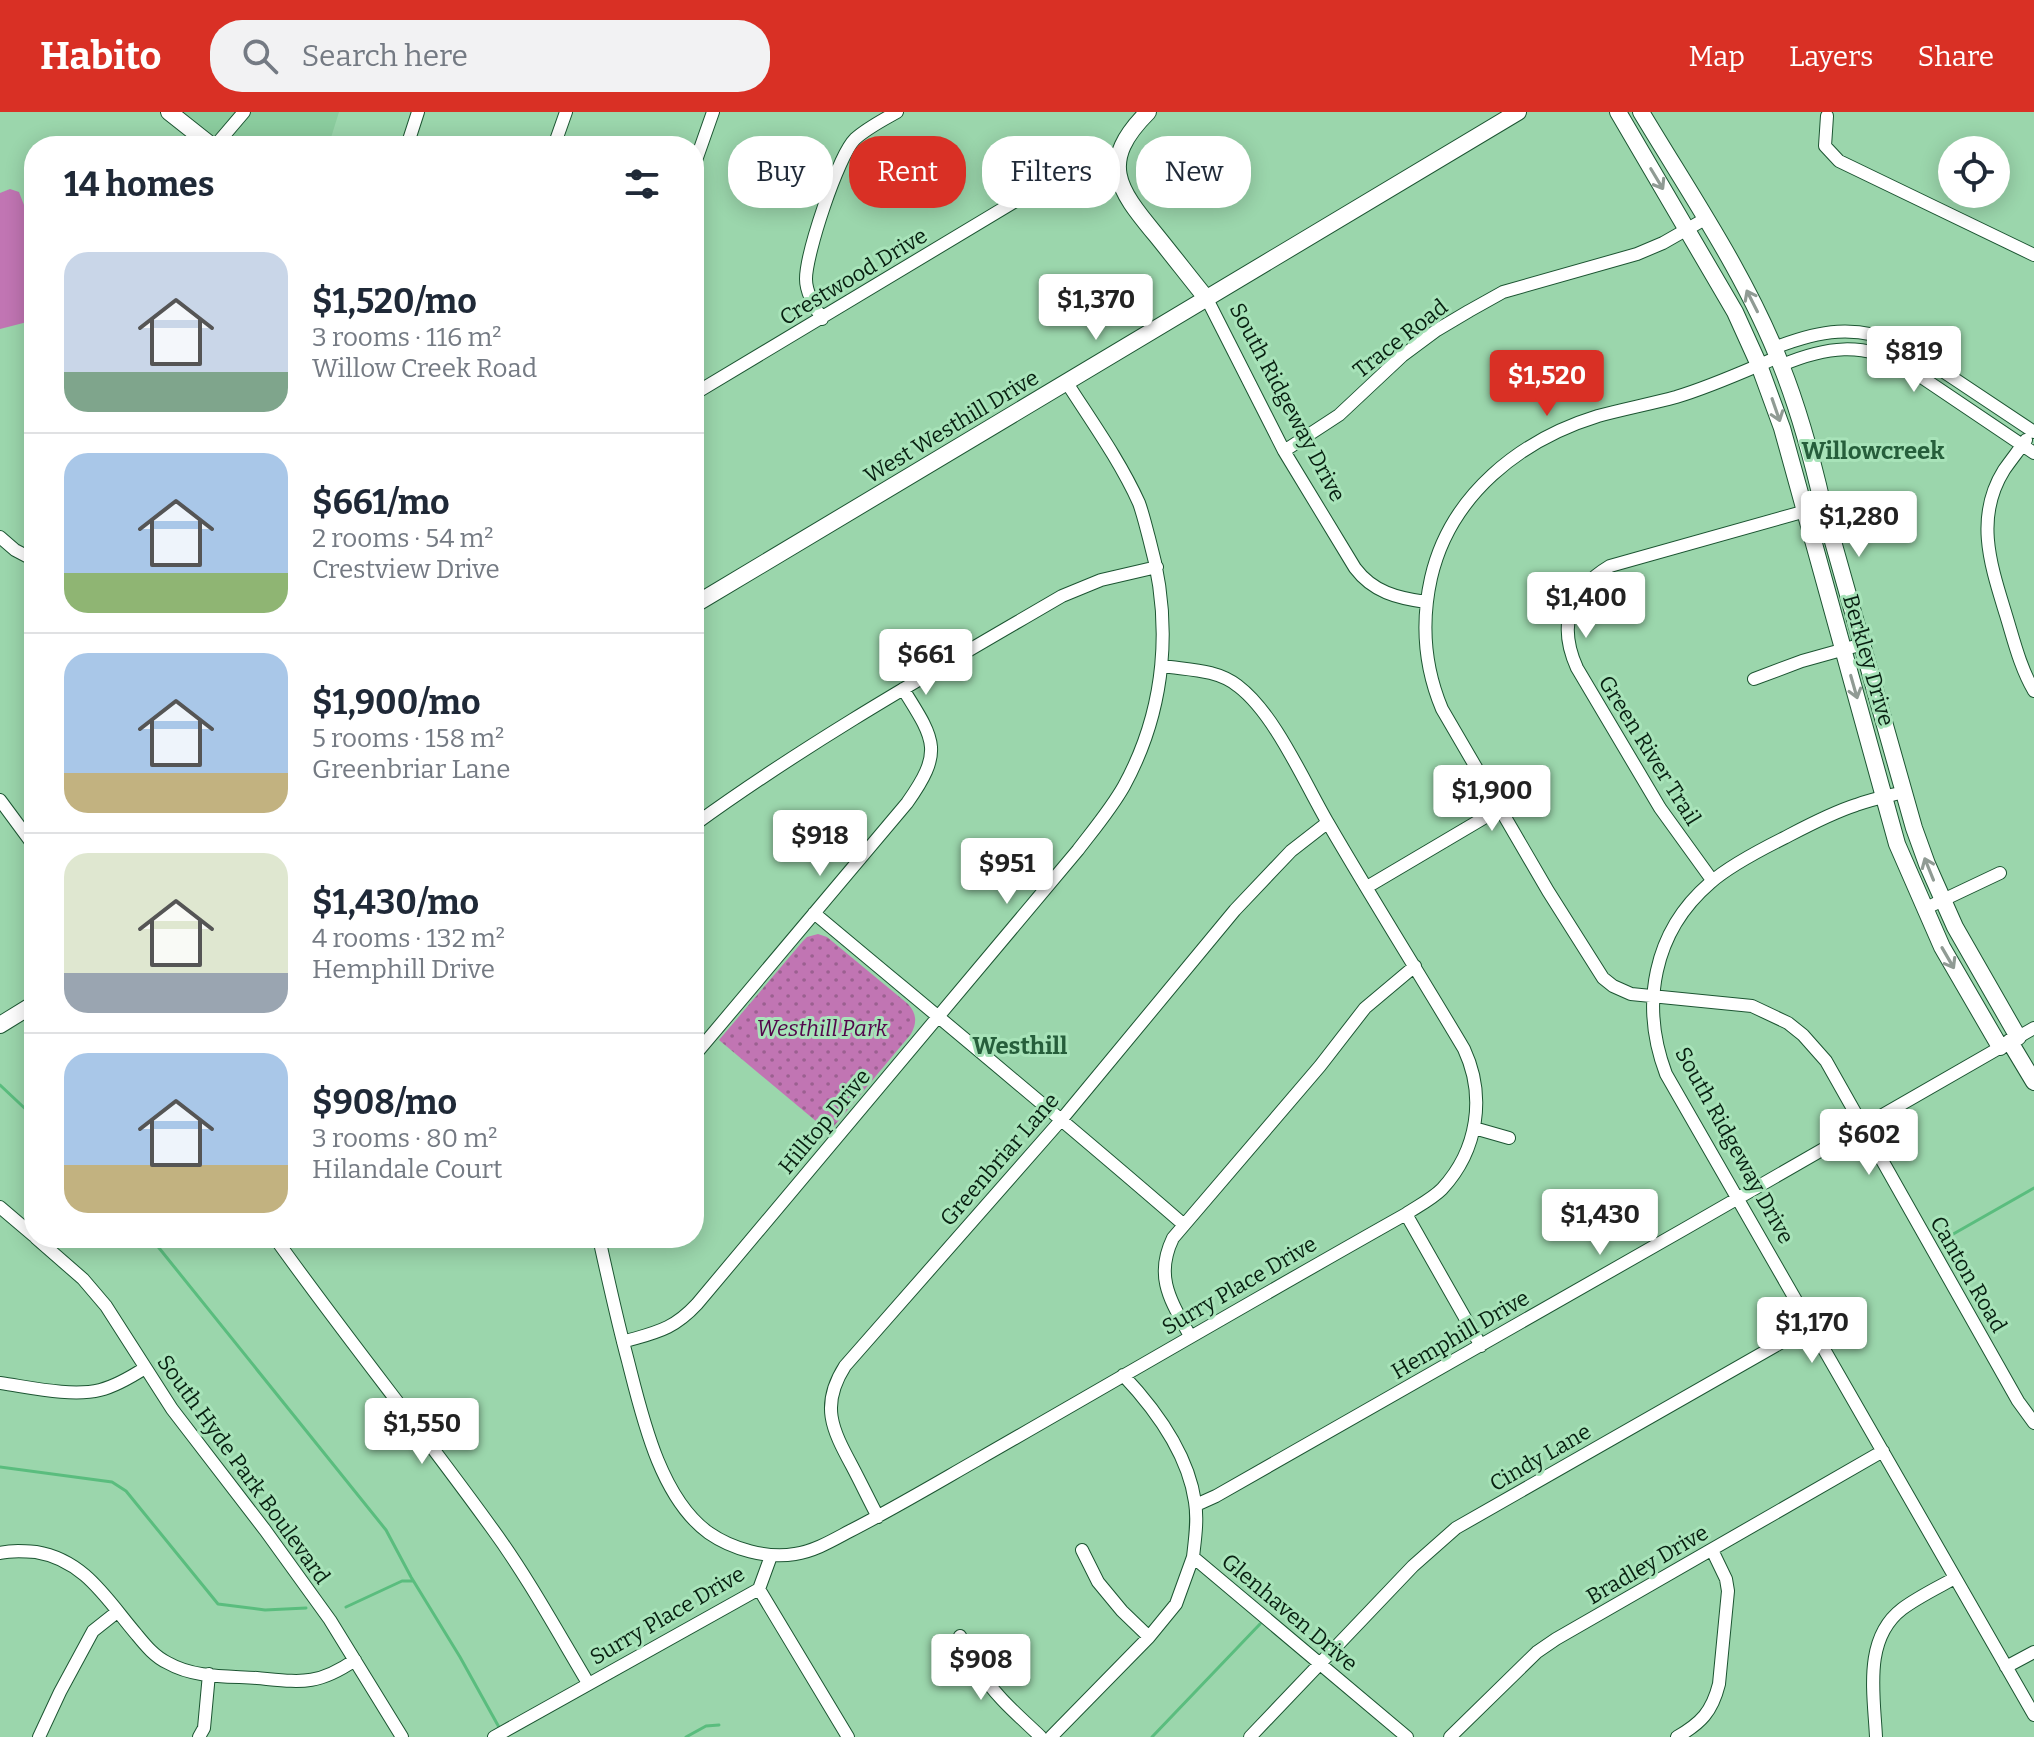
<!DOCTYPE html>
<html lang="en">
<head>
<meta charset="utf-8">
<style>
  body { margin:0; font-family:Bitter,serif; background:#f2f2f3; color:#1f2937; height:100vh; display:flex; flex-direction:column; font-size:30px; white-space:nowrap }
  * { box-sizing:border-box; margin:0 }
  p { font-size:26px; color:#747a83 }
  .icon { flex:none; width:44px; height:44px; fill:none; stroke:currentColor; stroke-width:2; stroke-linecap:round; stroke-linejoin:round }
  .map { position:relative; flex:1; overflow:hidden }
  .details { position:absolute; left:24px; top:24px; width:680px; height:1112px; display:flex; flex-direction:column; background:#fff; border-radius:32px; box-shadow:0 4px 20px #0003 }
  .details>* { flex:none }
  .top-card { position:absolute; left:728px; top:24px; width:760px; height:72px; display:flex; gap:16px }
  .controls { position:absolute; left:1938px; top:24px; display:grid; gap:16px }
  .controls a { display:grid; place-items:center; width:72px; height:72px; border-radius:50%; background:#fff; box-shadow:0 4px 20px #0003; font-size:40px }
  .price { position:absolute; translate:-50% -68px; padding:0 18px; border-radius:8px; background:#fff; color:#222; font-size:26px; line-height:52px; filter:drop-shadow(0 2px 4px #0008) }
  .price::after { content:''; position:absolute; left:50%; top:48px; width:24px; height:18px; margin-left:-12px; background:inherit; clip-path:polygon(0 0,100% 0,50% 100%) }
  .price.current { background:#d93025; color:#fff }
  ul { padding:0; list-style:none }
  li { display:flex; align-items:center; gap:24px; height:200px; padding:0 40px }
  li+li { border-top:2px solid #e0e1e3 }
  li span { display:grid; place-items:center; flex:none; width:224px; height:160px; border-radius:24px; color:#555 }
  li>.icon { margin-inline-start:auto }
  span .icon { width:96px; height:96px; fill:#fffc; stroke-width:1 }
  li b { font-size:34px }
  h2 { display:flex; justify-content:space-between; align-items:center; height:96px; padding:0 40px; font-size:34px }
  .tag { padding:0 28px; border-radius:32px; background:#fff; box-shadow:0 4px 20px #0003; font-size:28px; line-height:72px }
  .tag.current { background:#d93025; color:#fff }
  header { display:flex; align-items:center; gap:48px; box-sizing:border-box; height:112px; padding:0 40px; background:#d93025; color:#fff }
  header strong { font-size:38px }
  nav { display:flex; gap:44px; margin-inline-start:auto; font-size:28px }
  .search { width:560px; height:72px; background:#f2f2f3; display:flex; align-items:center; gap:20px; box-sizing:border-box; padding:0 28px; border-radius:32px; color:#747a83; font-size:30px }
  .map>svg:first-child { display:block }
  .built { fill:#8bcc9e }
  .green { fill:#c175b3 }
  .park { fill:url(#park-dots) }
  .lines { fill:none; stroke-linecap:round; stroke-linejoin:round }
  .stream { stroke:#5abd7e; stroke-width:3 }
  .street-casing { stroke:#1c5532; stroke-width:14 }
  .secondary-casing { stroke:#1c5532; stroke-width:18 }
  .street { stroke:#fff; stroke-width:12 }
  .secondary { stroke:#fff; stroke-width:16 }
  .oneway { stroke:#909b94 }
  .labels { text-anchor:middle; stroke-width:6; stroke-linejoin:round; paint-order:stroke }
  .street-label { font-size:22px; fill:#082011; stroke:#a8e3b9 }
  .park-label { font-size:22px; font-style:italic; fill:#52064a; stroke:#a8e3b9 }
  .neighbourhood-label { font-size:24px; font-weight:bold; fill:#265e3b; stroke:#a8e3b9 }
</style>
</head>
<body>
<header>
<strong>Habito</strong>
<div class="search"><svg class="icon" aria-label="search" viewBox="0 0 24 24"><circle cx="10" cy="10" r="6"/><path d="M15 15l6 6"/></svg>Search here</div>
<nav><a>Map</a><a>Layers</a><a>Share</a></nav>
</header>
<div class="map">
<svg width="2034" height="1625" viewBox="0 0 2034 1625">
  <defs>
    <pattern id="park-dots" width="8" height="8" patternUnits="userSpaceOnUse" patternTransform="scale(2)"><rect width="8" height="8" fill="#c175b3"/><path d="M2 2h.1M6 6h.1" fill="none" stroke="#9b6090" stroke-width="1.8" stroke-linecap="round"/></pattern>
  </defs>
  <rect width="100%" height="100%" fill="#9bd6ac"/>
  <!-- built -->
  <path class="built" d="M184,0H339L329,32L326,34H227Z"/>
  <!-- green -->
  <path class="green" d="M10,77L19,80L34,119V206L31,209L0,217V81Z"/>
  <!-- park -->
  <path class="park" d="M818,822L827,825L908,892C917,902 917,911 911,922L829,1020L719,928L803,829L807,825Z"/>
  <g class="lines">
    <!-- stream -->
    <path class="stream" d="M0,973L34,1005
      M1948,1125L2034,1076
      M151,1126L386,1418L411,1465L460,1545L500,1617
      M0,1355L112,1370L126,1379L218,1492L265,1498L306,1496
      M346,1495L402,1469H412
      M686,1625L706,1614L719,1613
      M1152,1625L1260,1512"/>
    <defs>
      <path id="street" d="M1827,4L1825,34L1839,49L2034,143
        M215,34L244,0
        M407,34L418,0
        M554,34L566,0
        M694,54L713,0
        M1207,187L1284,339L1355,456C1373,480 1397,486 1426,490
        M822,207C815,195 806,181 806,167C806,142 838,44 855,27C867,16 883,8 897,0
        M1774,236C1820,218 1855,212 1902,232L2034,320
        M1778,245C1745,259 1710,275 1676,285C1650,292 1624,297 1598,304C1520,328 1450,383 1431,466C1421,511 1424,554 1442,597L1548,779L1603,866L1613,874L1631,882L1752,894L1788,911L1803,923L1826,949L2018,1289L2034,1311
        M1782,253C1825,235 1863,229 1905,254L2034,341
        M694,282L1084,48L1099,46L1118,47
        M2026,328C2019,338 2011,348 2004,358C1974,406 1991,454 2006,503C2014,529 2020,555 2034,579
        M1284,339L1339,303L1402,244L1437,218L1469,199L1503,180L1637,142L1663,131L1705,107
        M0,425L15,438L34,448
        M1754,567L1802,549L1863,532
        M1904,680C1888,684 1872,687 1856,693C1831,701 1807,714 1784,726C1760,738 1729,754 1710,771C1653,820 1640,893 1666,962L2034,1603
        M0,688L34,734
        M694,713C811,628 937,557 1062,484L1101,468L1157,455
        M1712,768L1660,696L1577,556C1557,512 1570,478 1610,454L1813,397
        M1367,775L1499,697
        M1924,797L2000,761
        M814,801C937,904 1061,1006 1183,1112
        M694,944L907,691C944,639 935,628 903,577
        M1474,1016L1509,1026
        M0,1095L34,1124
        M1406,1102L1481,1234
        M36,1126L83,1167L106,1194L172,1297L265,1418L330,1508L402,1625
        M275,1126C345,1224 421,1318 491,1415C527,1464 557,1519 588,1571
        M599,1126C608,1167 617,1208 628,1249C642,1304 660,1386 709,1421C732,1437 767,1447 795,1442C815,1439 833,1428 850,1419C893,1397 935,1372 977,1348C1120,1266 1262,1183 1406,1102C1418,1094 1432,1087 1442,1077C1478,1038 1486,984 1464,937C1419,861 1372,787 1328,711C1304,670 1275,602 1238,574C1217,557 1188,558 1163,554
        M1190,1224C1171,1189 1154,1165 1173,1126L1320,954L1365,896L1415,854
        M623,1230C656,1220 673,1218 697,1192L1078,738C1094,717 1111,697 1124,674C1166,597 1173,511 1149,426C1146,415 1143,402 1139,391C1120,349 1092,310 1067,271
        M1123,1263C1156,1298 1188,1341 1195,1390C1198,1408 1195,1427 1193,1445L1407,1625
        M0,1271C29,1275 71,1285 100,1278C116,1274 131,1265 145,1256
        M1196,1393L1216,1384C1489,1229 1762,1073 2034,916
        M878,1405C869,1388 861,1371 852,1354C832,1317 820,1293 845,1254L1062,1007L1235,798L1291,739L1327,711
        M1082,1438L1098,1470L1122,1499L1149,1525
        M0,1441C12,1438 24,1439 36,1440C85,1448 107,1488 137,1523C146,1534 155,1545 168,1551C194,1566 228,1564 257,1566C301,1570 317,1574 355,1548
        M759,1477L848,1625
        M960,1524C966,1536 972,1548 979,1558C995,1584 1019,1604 1041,1625
        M2006,1555L2034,1540
        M39,1625L60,1580L93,1519L117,1500
        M199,1625L204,1616L209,1562
        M494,1625L759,1477L771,1444
        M1051,1625L1149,1525L1176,1492L1193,1445
        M1250,1625L1413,1454L1456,1416L1810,1214
        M1450,1625L1537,1540L1556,1527L1883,1339
        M1677,1625C1701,1611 1712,1600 1719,1572L1728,1479L1726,1467L1712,1438
        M1876,1625C1874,1582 1863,1527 1902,1497C1918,1485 1937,1476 1955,1466"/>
      <path id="secondary" d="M169,0L212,34
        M1148,0C1098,50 1117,76 1156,123C1173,144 1190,166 1207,187
        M1618,0L1735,200L1759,253L1782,316L1897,732L1942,835L2000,935
        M1641,0C1690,82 1746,163 1781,253C1799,298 1812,346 1823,394L1914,716L1927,752L1955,815L2018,925
        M694,493L1518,0
        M0,913L34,892
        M2010,930L2034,970"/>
    </defs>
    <!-- street casing -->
    <use href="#street" class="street-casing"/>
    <!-- secondary casing -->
    <use href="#secondary" class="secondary-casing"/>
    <!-- street -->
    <use href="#street" class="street"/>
    <!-- secondary -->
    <use href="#secondary" class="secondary"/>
  </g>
  <!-- one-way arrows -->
  <defs><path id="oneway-shaft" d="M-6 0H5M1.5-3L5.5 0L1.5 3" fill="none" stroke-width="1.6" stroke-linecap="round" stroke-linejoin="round" transform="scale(2)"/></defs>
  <g class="oneway">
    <use href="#oneway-shaft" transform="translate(1657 67) rotate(59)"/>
    <use href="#oneway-shaft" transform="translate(1752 189) rotate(-117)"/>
    <use href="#oneway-shaft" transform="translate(1776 298) rotate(71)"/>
    <use href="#oneway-shaft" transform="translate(1854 575) rotate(74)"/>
    <use href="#oneway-shaft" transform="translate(1929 757) rotate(-112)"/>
    <use href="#oneway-shaft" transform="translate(1948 846) rotate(60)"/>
  </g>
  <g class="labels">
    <!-- street labels -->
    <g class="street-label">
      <text transform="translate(853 164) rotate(-31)" y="8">Crestwood Drive</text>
      <text transform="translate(1400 226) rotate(-38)" y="8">Trace Road</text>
      <text transform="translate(1288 290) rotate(62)" y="8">South Ridgeway Drive</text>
      <text transform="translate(951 314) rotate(-31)" y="8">West Westhill Drive</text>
      <text transform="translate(1869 548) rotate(74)" y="8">Berkley Drive</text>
      <text transform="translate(1650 638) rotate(58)" y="8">Green River Trail</text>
      <text transform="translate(824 1009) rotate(-50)" y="8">Hilltop Drive</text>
      <text transform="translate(1735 1033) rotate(61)" y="8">South Ridgeway Drive</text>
      <text transform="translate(999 1047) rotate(-49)" y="8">Greenbriar Lane</text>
      <text transform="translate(1969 1162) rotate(60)" y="8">Canton Road</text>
      <text transform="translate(1239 1173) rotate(-30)" y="8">Surry Place Drive</text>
      <text transform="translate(1460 1222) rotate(-30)" y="8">Hemphill Drive</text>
      <text transform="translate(1540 1345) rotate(-30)" y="8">Cindy Lane</text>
      <text transform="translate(244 1357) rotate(54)" y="8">South Hyde Park Boulevard</text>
      <text transform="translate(1647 1452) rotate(-30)" y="8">Bradley Drive</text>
      <text transform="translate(1290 1500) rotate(40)" y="8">Glenhaven Drive</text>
      <text transform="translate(667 1503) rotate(-30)" y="8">Surry Place Drive</text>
    </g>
    <!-- park labels -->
    <g class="park-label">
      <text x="822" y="924">Westhill Park</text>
    </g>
    <!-- neighbourhood labels -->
    <g class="neighbourhood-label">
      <text x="1873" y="347">Willowcreek</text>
      <text x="1020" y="942">Westhill</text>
    </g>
  </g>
</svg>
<div class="controls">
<a><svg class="icon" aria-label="locate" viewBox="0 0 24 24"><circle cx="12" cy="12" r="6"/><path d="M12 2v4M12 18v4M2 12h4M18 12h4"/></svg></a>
</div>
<b class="price" style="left:1096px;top:230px">$1,370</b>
<b class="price" style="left:1914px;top:282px">$819</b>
<b class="price current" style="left:1547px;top:306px">$1,520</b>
<b class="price" style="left:1859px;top:447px">$1,280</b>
<b class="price" style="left:1586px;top:528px">$1,400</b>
<b class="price" style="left:926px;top:585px">$661</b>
<b class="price" style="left:1492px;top:721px">$1,900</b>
<b class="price" style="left:820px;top:766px">$918</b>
<b class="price" style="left:1007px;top:794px">$951</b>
<b class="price" style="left:1869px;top:1065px">$602</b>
<b class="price" style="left:1600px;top:1145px">$1,430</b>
<b class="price" style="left:1812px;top:1253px">$1,170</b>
<b class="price" style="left:422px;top:1354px">$1,550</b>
<b class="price" style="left:981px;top:1590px">$908</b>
<div class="top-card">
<a class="tag">Buy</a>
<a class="tag current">Rent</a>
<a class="tag">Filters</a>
<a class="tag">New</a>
</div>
<section class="details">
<h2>14 homes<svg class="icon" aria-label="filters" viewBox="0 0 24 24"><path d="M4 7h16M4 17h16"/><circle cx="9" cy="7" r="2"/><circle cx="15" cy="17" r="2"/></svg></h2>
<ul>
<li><span style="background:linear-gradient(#c9d6e8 75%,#7fa58c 0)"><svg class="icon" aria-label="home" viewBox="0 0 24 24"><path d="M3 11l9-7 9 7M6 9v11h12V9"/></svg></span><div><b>$1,520/mo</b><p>3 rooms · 116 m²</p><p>Willow Creek Road</p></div></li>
<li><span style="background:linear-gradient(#a9c7e8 75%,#8fb573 0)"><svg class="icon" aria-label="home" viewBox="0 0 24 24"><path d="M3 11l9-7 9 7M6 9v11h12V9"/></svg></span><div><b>$661/mo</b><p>2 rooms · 54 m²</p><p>Crestview Drive</p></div></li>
<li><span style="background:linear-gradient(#a9c7e8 75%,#c2b280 0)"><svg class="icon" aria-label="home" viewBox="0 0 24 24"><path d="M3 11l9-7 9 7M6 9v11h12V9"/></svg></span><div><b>$1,900/mo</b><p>5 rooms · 158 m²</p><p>Greenbriar Lane</p></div></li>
<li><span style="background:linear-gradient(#dfe7d0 75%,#9aa5b1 0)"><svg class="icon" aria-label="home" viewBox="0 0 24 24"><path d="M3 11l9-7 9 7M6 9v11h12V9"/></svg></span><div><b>$1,430/mo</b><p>4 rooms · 132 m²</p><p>Hemphill Drive</p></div></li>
<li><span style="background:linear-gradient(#a9c7e8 70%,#c2b280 0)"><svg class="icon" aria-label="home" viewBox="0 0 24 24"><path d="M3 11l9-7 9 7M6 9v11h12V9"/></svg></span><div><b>$908/mo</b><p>3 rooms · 80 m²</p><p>Hilandale Court</p></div></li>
</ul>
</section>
</div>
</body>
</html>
